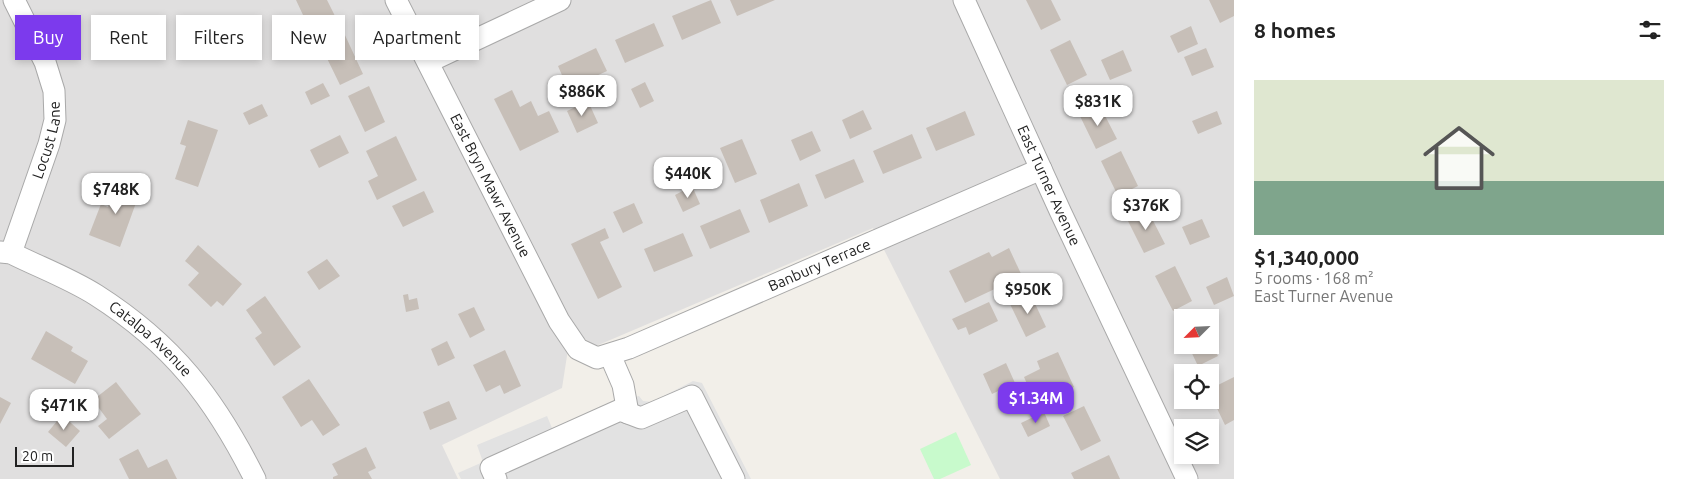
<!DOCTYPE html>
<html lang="en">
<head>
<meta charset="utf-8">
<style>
  body { margin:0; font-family:Ubuntu,sans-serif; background:#f2f2f2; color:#222; height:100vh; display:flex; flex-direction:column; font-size:19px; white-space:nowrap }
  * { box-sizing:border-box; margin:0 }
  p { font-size:16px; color:#767676 }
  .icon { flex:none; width:28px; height:28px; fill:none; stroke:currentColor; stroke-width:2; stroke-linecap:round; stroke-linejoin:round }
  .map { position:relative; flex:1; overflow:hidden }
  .sheet { display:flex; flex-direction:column; background:#fff; width:450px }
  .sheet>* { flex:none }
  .hud { position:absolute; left:15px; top:15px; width:475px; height:45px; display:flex; gap:10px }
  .needle { width:32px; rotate:246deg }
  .buttons { position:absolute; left:1174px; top:309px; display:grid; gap:10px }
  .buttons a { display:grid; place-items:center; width:45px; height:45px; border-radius:0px; background:#fff; box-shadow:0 2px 8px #0003; font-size:25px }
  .scale { position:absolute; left:15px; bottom:12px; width:59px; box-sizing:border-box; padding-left:5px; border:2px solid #222; border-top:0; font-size:14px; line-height:18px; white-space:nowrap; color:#222; -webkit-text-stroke:4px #fff; paint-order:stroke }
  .price { position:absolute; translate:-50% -42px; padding:0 11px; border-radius:10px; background:#fff; color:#222; font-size:16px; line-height:32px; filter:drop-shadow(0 1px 2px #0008) }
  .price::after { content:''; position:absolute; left:50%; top:30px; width:15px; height:11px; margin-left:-8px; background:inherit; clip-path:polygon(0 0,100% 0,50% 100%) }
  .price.on { background:#7c3aed; color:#fff }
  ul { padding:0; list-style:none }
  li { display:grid; align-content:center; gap:10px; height:265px; padding:0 20px }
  li span { display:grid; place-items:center; height:155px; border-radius:0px; color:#555 }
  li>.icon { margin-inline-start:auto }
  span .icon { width:90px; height:90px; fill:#fffc; stroke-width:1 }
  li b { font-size:21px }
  h2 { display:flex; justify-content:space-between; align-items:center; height:60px; padding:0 20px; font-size:21px }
  .pill { padding:0 18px; border-radius:0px; background:#fff; box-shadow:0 2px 8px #0003; font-size:18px; line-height:45px }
  .pill.on { background:#7c3aed; color:#fff }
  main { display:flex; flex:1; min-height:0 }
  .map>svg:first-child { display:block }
  .residential { fill:#e0dfdf; fill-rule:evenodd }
  .park { fill:#c8facc }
  .parking { fill:#e2e2e2 }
  .building { fill:#c7bfb8 }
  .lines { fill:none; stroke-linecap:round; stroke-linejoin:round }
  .minor-casing { stroke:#a9a9a9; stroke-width:23 }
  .minor { stroke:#fff; stroke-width:21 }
  .labels { text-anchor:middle; stroke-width:4; stroke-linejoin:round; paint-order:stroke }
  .street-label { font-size:15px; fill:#222; stroke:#fff }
</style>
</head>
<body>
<main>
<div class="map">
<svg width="1234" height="479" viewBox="0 0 1234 479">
  <rect width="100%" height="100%" fill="#f2efe9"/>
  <!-- residential -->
  <path class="residential" d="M0,0H1234V479H1000L873,228L596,346L571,330L562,388L442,445L458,479H0ZM1182,318H1210V345H1182ZM1182,372H1210V400H1182ZM1182,428H1210V455H1182Z"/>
  <!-- park -->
  <path class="park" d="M956,432L971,465L940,479H934L920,449Z"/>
  <!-- parking -->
  <path class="parking" d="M693,381L702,383L751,479H461L458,473L483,462L477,445L547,416L552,428L616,402L639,396L643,401L652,402Z"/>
  <!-- building -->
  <path class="building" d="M296,0H327L336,18L310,30Z
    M711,0L721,23L682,40L672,16Z
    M730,0H775L737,16Z
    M1026,0H1051L1061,20L1041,30Z
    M1209,0H1234V16L1220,23Z
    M129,16L137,34L111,45L103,27Z
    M654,23L664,46L625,63L615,40Z
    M1191,26L1198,44L1178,53L1170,36Z
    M297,27L306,45L284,56L275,38Z
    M344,33L363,74L340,85L320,44Z
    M1070,40L1087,75L1067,85L1050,50Z
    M596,48L607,71L568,89L558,66Z
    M1206,48L1214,67L1192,76L1184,57Z
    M1123,50L1132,71L1110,80L1101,60Z
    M645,82L654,101L640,108L631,89Z
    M323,83L330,96L311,105L305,92Z
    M369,86L385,122L365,132L348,96Z
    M512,90L520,107L531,101L538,116L549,111L559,132L520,151L494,99Z
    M588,101L598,123L577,133L567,111Z
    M262,104L268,116L249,125L243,113Z
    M1099,104L1117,139L1096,149L1079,114Z
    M863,110L872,129L850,139L842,120Z
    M965,111L975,135L936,151L926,128Z
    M1217,111L1222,124L1198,134L1192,121Z
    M188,120L218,130L198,187L175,179L186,146L180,144Z
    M812,131L821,151L800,161L791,140Z
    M912,134L922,158L883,174L873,151Z
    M340,135L349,153L319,168L310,150Z
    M396,136L417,180L377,200L368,181L378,176L366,151Z
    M742,139L757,174L735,183L720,148Z
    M1121,151L1138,186L1118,196L1101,161Z
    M854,159L864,182L825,199L815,175Z
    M118,180L141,189L120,247L89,235L101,204L108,207Z
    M799,183L808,206L769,223L760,200Z
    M692,186L700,204L683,212L675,195Z
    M424,191L434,212L403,227L392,206Z
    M634,203L643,223L623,233L613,212Z
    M740,209L750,232L710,249L700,226Z
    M1147,209L1165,244L1144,253L1127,219Z
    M1202,219L1210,237L1190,245L1182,227Z
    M605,228L609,238L600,242L622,287L598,299L571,244Z
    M683,233L693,256L654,272L644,249Z
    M198,245L242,284L223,306L217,301L211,307L188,285L199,273L185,261Z
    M1009,248L1022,276L965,303L949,271L989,252L992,257Z
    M327,259L340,276L319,290L307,272Z
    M1175,266L1192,301L1173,311L1155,276Z
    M1227,277L1234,296L1214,305L1206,287Z
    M1030,293L1046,327L1026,337L1009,302Z
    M408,294L409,300L417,298L419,309L406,312L403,295Z
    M265,296L301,347L274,366L255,338L262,333L246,310Z
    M989,302L998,321L969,335L966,327L958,330L952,319Z
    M474,307L485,330L470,338L458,314Z
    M46,331L73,347L71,351L88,361L75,384L31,359Z
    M1210,340L1218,356L1198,366L1188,345H1210Z
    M447,341L455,358L438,366L431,349Z
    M505,350L521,386L504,394L500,385L486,392L473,365Z
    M1058,352L1074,387L1054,397L1048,385L1031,393L1024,377L1040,369L1037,361Z
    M1006,363L1015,383L992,394L983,374Z
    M1234,377V420L1225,425L1210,394V389Z
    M309,379L340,425L323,436L312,420L301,427L282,397Z
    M116,382L141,414L109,439L98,426L107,419L93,400Z
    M0,397L11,403L0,424Z
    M449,401L457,419L430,430L423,412Z
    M1084,406L1101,441L1081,451L1063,416Z
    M1044,412L1050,426L1028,437L1021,423Z
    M62,415L80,431L66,447L48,432Z
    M366,447L376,468L368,472L372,479H333V477L338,475L332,464Z
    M138,449L148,468L167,459L177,479H129L119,459Z
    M1109,455L1120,479H1074L1071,473Z"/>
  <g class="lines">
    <defs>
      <g id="minor">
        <path id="s1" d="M396,0L559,321L578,349L597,358L629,348L1041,169"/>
        <path id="s2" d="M964,0L1061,213L1187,479"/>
        <path d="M428,62L560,0"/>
        <path id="s3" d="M0,252L11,253C39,267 69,278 96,295C173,344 215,399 255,479"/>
        <path id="s4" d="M11,253L49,144L55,120L54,91L45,62L14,0"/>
        <path d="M610,355L623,385L628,413"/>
        <path d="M496,479L491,468L620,410L641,418L692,396L734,479"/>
      </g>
    </defs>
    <!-- minor casing -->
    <use href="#minor" class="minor-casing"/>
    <!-- minor -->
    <use href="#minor" class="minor"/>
  </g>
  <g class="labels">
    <!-- street labels -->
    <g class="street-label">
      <text dy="5" stroke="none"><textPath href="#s4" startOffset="119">Locust Lane</textPath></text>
      <text dy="5" stroke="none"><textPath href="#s1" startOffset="208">East Bryn Mawr Avenue</textPath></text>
      <text dy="5" stroke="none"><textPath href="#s2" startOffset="204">East Turner Avenue</textPath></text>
      <text dy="5" stroke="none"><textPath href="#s1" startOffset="656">Banbury Terrace</textPath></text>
      <text dy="5" stroke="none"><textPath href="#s3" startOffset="176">Catalpa Avenue</textPath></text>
    </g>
  </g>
</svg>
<div class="buttons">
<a><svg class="needle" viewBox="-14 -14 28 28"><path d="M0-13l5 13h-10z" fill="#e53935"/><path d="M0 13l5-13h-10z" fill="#767676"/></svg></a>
<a><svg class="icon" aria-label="locate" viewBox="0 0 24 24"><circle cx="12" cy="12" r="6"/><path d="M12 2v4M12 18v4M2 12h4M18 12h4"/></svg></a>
<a><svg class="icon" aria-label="layers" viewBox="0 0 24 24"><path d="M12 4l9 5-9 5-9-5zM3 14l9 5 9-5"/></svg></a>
</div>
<div class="scale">20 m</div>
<b class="price" style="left:582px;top:117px">$886K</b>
<b class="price" style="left:1098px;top:127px">$831K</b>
<b class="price" style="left:688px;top:199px">$440K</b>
<b class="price" style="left:116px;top:215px">$748K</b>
<b class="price" style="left:1146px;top:231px">$376K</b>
<b class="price" style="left:1028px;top:315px">$950K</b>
<b class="price on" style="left:1036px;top:424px">$1.34M</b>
<b class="price" style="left:64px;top:431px">$471K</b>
<div class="hud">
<a class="pill on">Buy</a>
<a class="pill">Rent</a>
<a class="pill">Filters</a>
<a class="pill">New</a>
<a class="pill">Apartment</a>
</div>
</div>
<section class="sheet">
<h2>8 homes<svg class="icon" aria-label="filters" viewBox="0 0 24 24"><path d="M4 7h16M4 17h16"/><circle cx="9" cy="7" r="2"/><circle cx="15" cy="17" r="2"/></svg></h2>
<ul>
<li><span style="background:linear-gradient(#dfe7d0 65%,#7fa58c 0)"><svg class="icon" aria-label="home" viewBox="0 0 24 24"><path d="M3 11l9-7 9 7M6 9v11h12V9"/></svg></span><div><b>$1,340,000</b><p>5 rooms · 168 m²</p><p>East Turner Avenue</p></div></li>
</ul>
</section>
</main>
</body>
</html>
